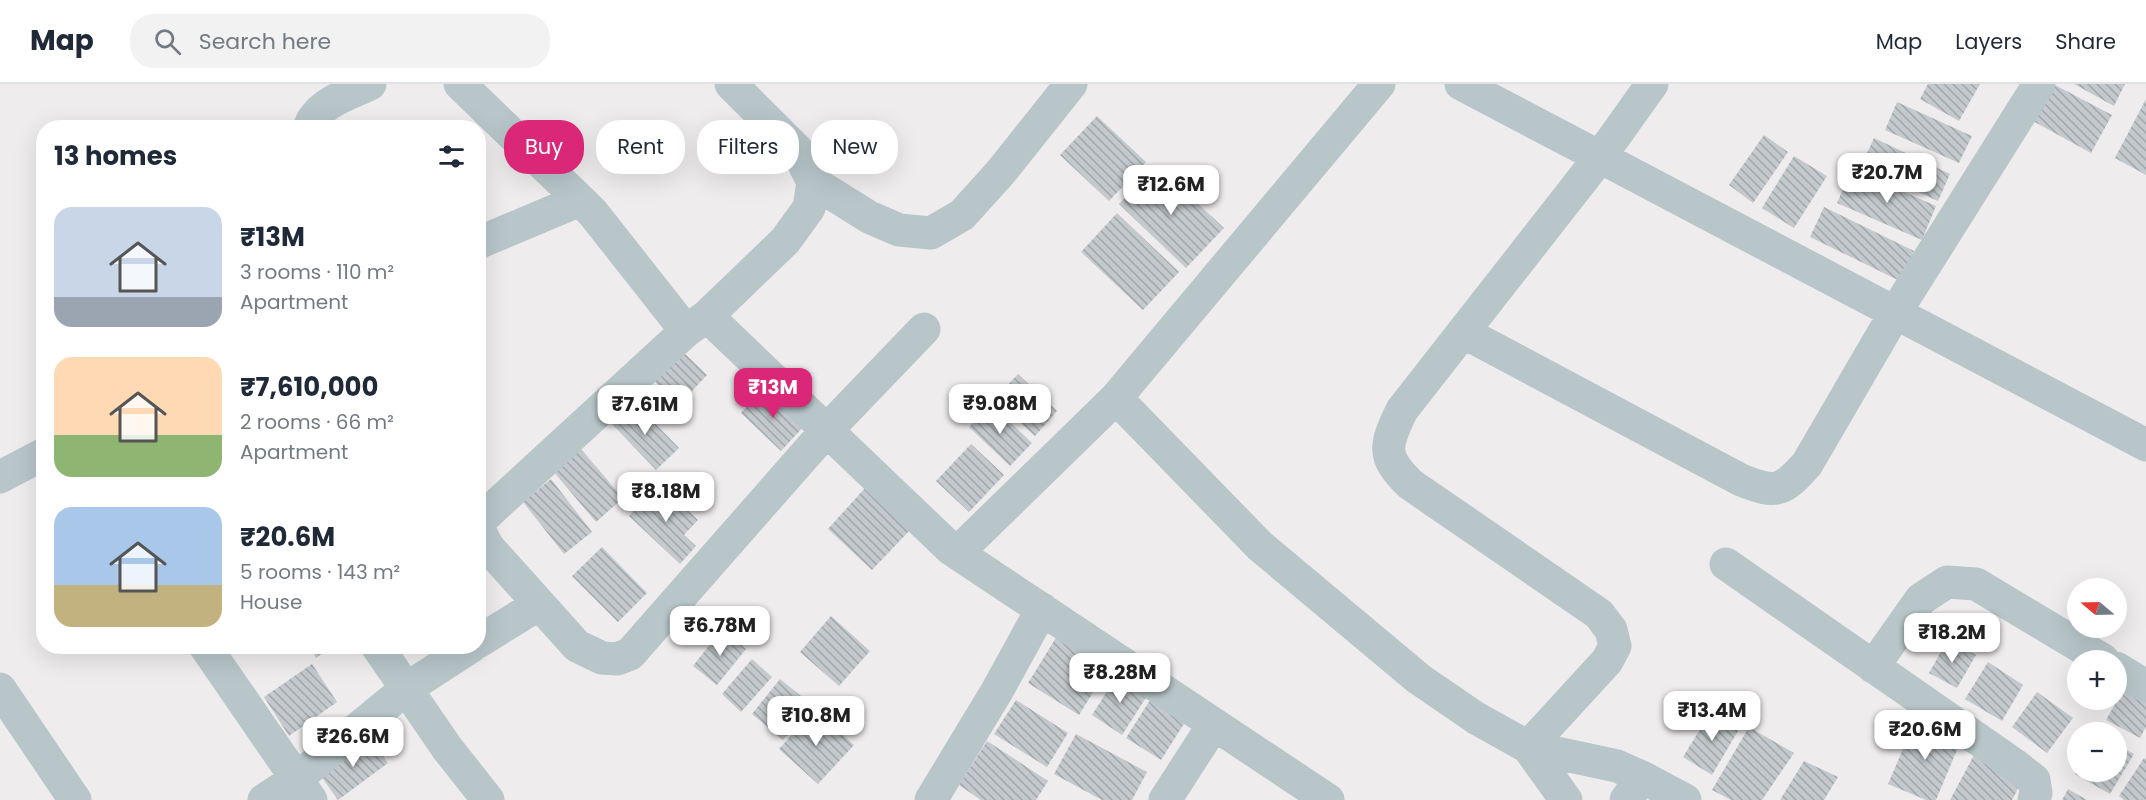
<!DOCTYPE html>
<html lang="en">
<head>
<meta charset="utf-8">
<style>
  body { margin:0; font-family:Poppins,sans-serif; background:#f2f2f3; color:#1f2937; height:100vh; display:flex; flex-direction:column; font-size:22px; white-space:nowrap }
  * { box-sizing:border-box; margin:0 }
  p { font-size:20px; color:#747a83 }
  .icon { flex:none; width:33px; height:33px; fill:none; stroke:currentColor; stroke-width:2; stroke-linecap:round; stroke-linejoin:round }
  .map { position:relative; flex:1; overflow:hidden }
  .details { position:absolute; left:36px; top:36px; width:450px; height:534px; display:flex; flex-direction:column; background:#fff; border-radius:24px; box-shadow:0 6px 24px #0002 }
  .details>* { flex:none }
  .banner { position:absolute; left:504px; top:36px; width:570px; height:54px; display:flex; gap:12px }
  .needle { width:39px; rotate:289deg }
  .controls { position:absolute; left:2067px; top:494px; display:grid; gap:12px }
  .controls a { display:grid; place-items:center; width:60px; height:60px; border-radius:50%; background:#fff; box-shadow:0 6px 24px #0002; font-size:30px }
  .price { position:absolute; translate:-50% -51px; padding:0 14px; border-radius:12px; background:#fff; color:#222; font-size:20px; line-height:39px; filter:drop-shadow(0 2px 3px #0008) }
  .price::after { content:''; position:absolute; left:50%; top:36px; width:18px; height:14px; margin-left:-9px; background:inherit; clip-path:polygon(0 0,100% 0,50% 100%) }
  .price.current { background:#db2777; color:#fff }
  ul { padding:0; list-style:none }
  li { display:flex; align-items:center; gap:18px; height:150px; padding:0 18px }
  li span { display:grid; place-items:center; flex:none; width:168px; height:120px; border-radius:18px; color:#555 }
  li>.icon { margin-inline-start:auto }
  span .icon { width:72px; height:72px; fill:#fffc; stroke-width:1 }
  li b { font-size:26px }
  h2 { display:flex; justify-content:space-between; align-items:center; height:72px; padding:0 18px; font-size:26px }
  .tag { padding:0 21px; border-radius:24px; background:#fff; box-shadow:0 6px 24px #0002; font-size:21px; line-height:54px }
  .tag.current { background:#db2777; color:#fff }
  header { display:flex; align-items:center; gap:36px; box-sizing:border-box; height:84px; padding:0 30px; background:#fff; border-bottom:2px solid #e0e1e3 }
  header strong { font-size:28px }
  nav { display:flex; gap:33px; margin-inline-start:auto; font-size:21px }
  .search { width:420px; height:54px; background:#f2f2f3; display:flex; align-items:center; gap:15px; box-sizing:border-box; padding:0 21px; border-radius:24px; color:#747a83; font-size:22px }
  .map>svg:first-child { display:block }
  .building { fill:url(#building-back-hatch) }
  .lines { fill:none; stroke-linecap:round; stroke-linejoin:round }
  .minor { stroke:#b8c6c9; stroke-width:33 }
</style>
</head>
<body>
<header>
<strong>Map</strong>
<div class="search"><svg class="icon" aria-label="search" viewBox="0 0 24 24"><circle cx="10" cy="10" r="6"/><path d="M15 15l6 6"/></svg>Search here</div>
<nav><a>Map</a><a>Layers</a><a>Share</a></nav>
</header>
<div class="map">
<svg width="2146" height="716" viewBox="0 0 2146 716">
  <defs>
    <pattern id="building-back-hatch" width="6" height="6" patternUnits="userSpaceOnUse" patternTransform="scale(1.5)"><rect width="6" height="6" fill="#c3c9cc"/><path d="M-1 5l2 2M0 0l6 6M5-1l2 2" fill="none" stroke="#a0a6a9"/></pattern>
  </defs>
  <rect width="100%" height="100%" fill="#efeced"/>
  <!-- building -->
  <path class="building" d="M1928,0H1980L1959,37L1920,15Z
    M2053,0L2112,31L2091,69L2031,36Z
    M2074,0H2125L2114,22Z
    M2146,15V91L2115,74Z
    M1897,18L1972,52L1959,79L1885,46Z
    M1097,32L1146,78L1109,117L1060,71Z
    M1764,51L1788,68L1753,119L1729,101Z
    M1874,54L1950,90L1938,117L1861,82Z
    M1794,72L1827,92L1794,144L1762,124Z
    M1156,81L1224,144L1186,184L1119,120Z
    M1852,85L1936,122L1922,156L1837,119Z
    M1824,123L1914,167L1900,197L1810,153Z
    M1117,129L1179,188L1143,226L1081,168Z
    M677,262L707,291L679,321L649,292Z
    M1018,290L1057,327L1035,352L995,315Z
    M765,302L806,340L781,367L741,329Z
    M634,318L679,364L656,386L612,340Z
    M991,320L1032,359L1010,382L969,343Z
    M971,360L1004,391L969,428L936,397Z
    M580,364L623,414L596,438L553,387Z
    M551,395L592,448L564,470L523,418Z
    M659,400L698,436L684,451L696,462L680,480L629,432Z
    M865,404L910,446L872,486L828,445Z
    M602,463L647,509L618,538L572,492Z
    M831,532L870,567L839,602L800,568Z
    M722,545L746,565L717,601L693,582Z
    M1059,549L1110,581L1079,631L1028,599Z
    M1948,555L1976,571L1957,604L1929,589Z
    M309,562H333L316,574Z
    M752,575L772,593L741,628L722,610Z
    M1988,578L2023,601L2002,637L1965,615Z
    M312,580L337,618L289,652L264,613Z
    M1119,589L1149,609L1122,651L1092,631Z
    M780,595L812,621L783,656L752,630Z
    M2129,595L2146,605V643L2140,654L2106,636Z
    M2037,608L2073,634L2047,669L2012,643Z
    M1152,613L1187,635L1161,676L1126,654Z
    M1016,616L1068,649L1047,683L994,650Z
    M815,625L854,661L818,700L779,665Z
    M1712,626L1741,642L1712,691L1683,673Z
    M1916,635L1962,654L1936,716H1926L1888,700Z
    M1749,643L1794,669L1762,716H1731L1712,706Z
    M1076,650L1147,688L1132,716H1102L1054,690Z
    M369,651L388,679L338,716L318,688Z
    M987,657L1048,697L1036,716H981L959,701Z
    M2116,660L2134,670L2110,710L2075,690L2077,687H2116Z
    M1974,671L2022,697L2012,716H1950Z
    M2144,674L2146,675V716H2124L2119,712Z
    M1804,677L1838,693L1824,716H1780Z
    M2068,705L2087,716H2062Z"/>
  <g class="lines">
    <!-- minor -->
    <path class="minor" d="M460,0L580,116
      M1461,0L1600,73L1402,326C1385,361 1381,372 1410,400L1599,530L1611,546L1615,562L1607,577L1528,663L1566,716
      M1652,0L1600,73L2146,361
      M309,44C317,19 349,10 370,0
      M813,98L869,133L899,146L931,149L962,131L1000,89L1071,0
      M478,159L580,116L593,129L686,247
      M707,232L951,465L1328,716
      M1463,248L1741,396C1776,410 1782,408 1807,380L1895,229L2039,0
      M1116,314L1260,462L1419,595L1476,634L1528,663L1617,682L1642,693L1685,716
      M0,393L44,370
      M478,438L686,247L707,232L785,157L809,124L813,98L797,66L731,0
      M478,444L488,463L577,562L602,574L617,575L630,570L826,347L924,245
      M958,468L1116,314L1379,0
      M1726,480L2015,681L2034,696L2036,709L2034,716
      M478,558L539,520
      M205,562L311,716
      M377,562L447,664L488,716
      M1873,583L1921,515L1947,498L1976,500L2103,576
      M2116,584L2146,602
      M0,605L75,716
      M264,716L296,695L406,605L472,562
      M931,716L997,607L1042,525
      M1165,716L1214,640
      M1626,716L1642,693"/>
  </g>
</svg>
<div class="controls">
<a><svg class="needle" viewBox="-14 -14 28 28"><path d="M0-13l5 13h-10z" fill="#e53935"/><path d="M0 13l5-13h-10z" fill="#747a83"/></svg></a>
<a>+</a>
<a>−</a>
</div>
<b class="price" style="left:1887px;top:120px">₹20.7M</b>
<b class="price" style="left:1171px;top:132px">₹12.6M</b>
<b class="price current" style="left:773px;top:335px">₹13M</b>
<b class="price" style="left:1000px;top:351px">₹9.08M</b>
<b class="price" style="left:645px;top:352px">₹7.61M</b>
<b class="price" style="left:666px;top:439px">₹8.18M</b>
<b class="price" style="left:720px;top:573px">₹6.78M</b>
<b class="price" style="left:1952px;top:580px">₹18.2M</b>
<b class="price" style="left:1120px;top:620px">₹8.28M</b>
<b class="price" style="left:1712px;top:658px">₹13.4M</b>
<b class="price" style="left:816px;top:663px">₹10.8M</b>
<b class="price" style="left:1925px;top:677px">₹20.6M</b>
<b class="price" style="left:353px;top:684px">₹26.6M</b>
<div class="banner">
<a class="tag current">Buy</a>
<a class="tag">Rent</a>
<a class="tag">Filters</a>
<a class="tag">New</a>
</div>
<section class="details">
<h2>13 homes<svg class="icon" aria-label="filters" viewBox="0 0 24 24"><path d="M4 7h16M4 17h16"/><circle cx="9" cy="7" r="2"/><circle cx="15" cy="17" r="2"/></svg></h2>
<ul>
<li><span style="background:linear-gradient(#c9d6e8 75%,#9aa5b1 0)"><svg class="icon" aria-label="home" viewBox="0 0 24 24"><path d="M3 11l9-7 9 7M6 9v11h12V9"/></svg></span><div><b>₹13M</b><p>3 rooms · 110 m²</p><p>Apartment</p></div></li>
<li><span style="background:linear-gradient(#ffd9b3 65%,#8fb573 0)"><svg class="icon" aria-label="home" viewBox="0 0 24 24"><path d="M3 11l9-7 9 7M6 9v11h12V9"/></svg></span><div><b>₹7,610,000</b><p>2 rooms · 66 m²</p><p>Apartment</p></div></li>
<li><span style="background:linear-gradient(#a9c7e8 65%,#c2b280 0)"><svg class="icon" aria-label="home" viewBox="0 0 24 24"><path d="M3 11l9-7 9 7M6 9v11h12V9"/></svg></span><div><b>₹20.6M</b><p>5 rooms · 143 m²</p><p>House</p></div></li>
</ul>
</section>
</div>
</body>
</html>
